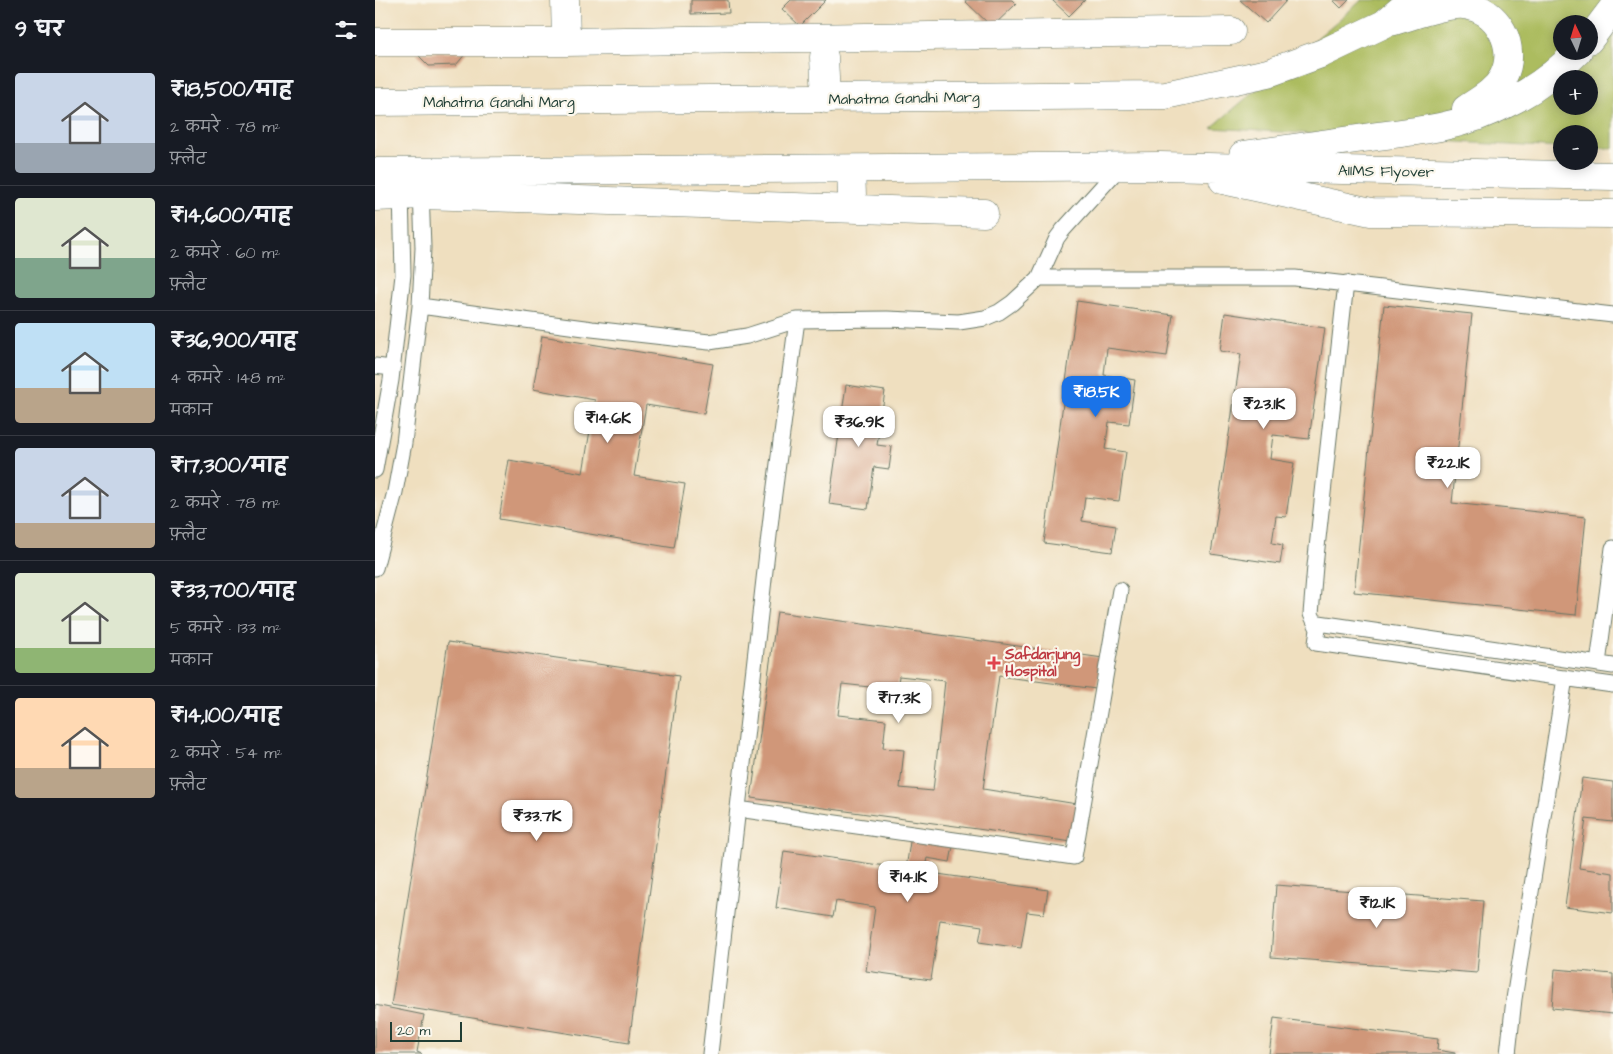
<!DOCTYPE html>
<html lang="hi">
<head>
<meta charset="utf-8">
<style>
  body { margin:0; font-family:"Architects Daughter","Playpen Sans Deva",sans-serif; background:#20242c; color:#f1f3f6; height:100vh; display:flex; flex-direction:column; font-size:19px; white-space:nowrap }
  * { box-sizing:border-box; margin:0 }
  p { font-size:16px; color:#9ea1a6 }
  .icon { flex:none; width:28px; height:28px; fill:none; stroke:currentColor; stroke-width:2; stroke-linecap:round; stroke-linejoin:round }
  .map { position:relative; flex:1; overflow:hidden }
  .side { display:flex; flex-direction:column; background:#171b24; width:375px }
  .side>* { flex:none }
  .needle { width:32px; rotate:356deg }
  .tools { position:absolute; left:1178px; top:15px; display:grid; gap:10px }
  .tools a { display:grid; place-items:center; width:45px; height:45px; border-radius:50%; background:#171b24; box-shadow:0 2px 12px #0003; font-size:25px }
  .scale { position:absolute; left:15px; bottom:12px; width:72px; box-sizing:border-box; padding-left:5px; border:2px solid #1f3d34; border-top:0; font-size:14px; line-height:18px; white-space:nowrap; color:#1f3d34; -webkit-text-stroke:4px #fbf7ec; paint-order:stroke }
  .price { position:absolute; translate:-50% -42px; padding:0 11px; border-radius:10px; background:#fff; color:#222; font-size:16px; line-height:32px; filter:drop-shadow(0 1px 2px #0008) }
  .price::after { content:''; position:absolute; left:50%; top:30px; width:15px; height:11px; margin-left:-8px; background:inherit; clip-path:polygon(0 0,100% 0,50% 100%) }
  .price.active { background:#1a73e8; color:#fff }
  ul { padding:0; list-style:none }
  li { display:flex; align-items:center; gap:15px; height:125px; padding:0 15px }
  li+li { border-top:1px solid #363941 }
  li span { display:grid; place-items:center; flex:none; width:140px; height:100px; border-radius:5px; color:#555 }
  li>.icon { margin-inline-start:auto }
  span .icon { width:60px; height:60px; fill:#fffc; stroke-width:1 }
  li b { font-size:21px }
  h2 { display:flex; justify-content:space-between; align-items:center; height:60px; padding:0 15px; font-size:21px }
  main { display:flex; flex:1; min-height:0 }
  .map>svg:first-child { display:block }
  .green { fill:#acbc5f; stroke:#667c4a; fill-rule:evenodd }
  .building { fill:#d09779; fill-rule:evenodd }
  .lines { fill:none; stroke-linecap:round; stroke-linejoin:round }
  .lane-casing { stroke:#687665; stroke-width:17 }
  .street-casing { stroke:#687665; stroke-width:29 }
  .primary-casing { stroke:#687665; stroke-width:29 }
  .lane { stroke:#fff; stroke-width:15 }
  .street { stroke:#fff; stroke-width:28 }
  .primary { stroke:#fff; stroke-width:28 }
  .health-dot { fill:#e0444e; stroke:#fbf7ec; stroke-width:2 }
  .labels { text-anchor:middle; stroke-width:4.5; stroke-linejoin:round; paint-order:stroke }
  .street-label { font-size:15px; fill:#1f3d34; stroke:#fbf7ec }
  .health-label { font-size:15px; font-weight:bold; fill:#be3a42; stroke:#fbf7ec; text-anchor:start }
</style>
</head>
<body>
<main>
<section class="side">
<h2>9 घर<svg class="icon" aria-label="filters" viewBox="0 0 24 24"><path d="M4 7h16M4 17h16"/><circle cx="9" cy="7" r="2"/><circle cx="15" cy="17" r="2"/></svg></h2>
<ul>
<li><span style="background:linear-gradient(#c9d6e8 70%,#9aa5b1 0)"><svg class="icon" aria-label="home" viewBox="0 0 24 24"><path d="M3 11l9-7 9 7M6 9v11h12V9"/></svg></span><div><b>₹18,500/माह</b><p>2 कमरे · 78 m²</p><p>फ़्लैट</p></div></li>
<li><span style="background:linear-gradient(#dfe7d0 60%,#7fa58c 0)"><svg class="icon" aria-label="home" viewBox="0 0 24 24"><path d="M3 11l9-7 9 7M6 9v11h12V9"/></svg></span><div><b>₹14,600/माह</b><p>2 कमरे · 60 m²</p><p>फ़्लैट</p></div></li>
<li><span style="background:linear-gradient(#bfe0f5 65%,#b9a48a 0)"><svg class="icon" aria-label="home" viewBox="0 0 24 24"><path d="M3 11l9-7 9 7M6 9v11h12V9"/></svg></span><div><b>₹36,900/माह</b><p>4 कमरे · 148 m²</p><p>मकान</p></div></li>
<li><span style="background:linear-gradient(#c9d6e8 75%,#b9a48a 0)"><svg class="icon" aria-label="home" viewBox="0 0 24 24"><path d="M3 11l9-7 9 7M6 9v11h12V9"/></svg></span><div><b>₹17,300/माह</b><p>2 कमरे · 78 m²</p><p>फ़्लैट</p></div></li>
<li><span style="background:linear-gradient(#dfe7d0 75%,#8fb573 0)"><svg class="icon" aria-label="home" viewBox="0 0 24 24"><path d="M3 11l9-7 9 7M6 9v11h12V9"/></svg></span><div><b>₹33,700/माह</b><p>5 कमरे · 133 m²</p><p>मकान</p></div></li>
<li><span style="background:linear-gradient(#ffd9b3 70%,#b9a48a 0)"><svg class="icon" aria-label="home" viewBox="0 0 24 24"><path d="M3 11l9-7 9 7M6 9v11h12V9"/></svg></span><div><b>₹14,100/माह</b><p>2 कमरे · 54 m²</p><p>फ़्लैट</p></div></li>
</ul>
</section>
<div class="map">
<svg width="1238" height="1054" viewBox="0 0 1238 1054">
  <rect width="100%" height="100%" fill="#fbf7ec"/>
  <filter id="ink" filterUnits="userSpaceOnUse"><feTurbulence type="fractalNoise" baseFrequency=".02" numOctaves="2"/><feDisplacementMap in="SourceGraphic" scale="10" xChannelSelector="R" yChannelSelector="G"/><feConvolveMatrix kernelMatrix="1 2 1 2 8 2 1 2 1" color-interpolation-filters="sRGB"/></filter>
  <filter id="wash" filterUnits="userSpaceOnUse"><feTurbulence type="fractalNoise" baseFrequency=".0096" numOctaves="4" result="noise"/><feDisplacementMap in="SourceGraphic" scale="20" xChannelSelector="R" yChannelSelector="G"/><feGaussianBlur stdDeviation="1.12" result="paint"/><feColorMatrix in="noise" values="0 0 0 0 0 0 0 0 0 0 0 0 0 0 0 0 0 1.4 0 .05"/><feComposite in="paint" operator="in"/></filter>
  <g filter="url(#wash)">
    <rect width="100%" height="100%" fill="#efdfbf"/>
    <!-- green -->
    <path class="green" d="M987,0H1238V148H1214V134H1186V148L836,128ZM1186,24H1214V51H1186ZM1186,79H1214V106H1186Z"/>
    <g id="blocks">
      <!-- building -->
      <path class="building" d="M316,0H353L354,13L316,14Z
        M416,0H451L425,26L407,9Z
        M589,0H637L641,4L617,27Z
        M677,0H710L694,16Z
        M865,0H910L911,1L891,23Z
        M958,0H974L966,8Z
        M92,52L81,65L54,66L41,53Z
        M702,301L798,315L792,356L732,348L729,375L760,380L754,424L734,422L730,449L751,452L744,501L710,497L707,521L741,526L737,552L669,543Z
        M1009,305L1097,314L1077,503L1211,517L1201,615L979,592Z
        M850,313L950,328L934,439L898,435L895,459L919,463L911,517L901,516L897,543L908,545L905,564L836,554L866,354L845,351Z
        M167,336L338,364L329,414L271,405L259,476L310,484L299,548L124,519L134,460L208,473L220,400L158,389Z
        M471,385L510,391L502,445L517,447L514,469L499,467L493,509L454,504Z
        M402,612L728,658L721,689L624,676L608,789L702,804L697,842L376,798ZM524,676L570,681L558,791L525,788L529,750L508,748L511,720L463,715L467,684L522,690Z
        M73,642L304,676L254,1043L16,1005Z
        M1207,778L1238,782V822L1211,819L1204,868L1238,873V913L1190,907Z
        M536,835L579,841L575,862L552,858L549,872L673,890L669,914L652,912L646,948L604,942L607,926L565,920L556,980L491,971L500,907L461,901L458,917L401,908L409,851L531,869Z
        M901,885L1108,901L1102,973L896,957Z
        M1180,969L1238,974V1014L1177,1008Z
        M0,1005L49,1015L42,1052L47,1054H0Z
        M899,1018L1063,1039L1062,1050L1080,1053V1054H894Z"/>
    </g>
  </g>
  <g filter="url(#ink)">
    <use href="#blocks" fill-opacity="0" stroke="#687665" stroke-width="1"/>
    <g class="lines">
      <defs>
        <path id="lane" d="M664,278L682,238L688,230L745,167
          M45,306L217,329L334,342L372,336L422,320L512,319L584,322L610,318L624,312L637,303L664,278H920L1238,315
          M0,366L17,368
          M0,470L16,380L28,275L26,191
          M0,568L20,492L29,443L45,306L48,248L46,189
          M943,629L936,614L940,566L971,283
          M1223,664L1238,548
          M1238,666L944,623L941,643L1238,685
          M363,809L699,857L745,590
          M335,1054L397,509L422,320
          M1133,1054L1139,999L1190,678"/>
        <path id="street" d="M190,0L191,42
          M0,42H191L856,31
          M449,57L451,99
          M476,169L477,196
          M0,197L47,195L609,213"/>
        <path id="primary" d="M1015,22C1035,17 1069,3 1089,5C1124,9 1143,47 1128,77C1120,92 1104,100 1091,109
          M1214,40L1238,8
          M0,102L790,95L893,73L948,53L1009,24L1037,0
          M868,155C908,149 949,144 989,138C1014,134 1040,132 1065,127C1116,117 1167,89 1203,51
          M0,172L785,166L1238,176
          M848,180L996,212L1238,214"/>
      </defs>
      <!-- lane casing -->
      <use href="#lane" class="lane-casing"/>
      <!-- street casing -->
      <use href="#street" class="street-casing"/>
      <!-- primary casing -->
      <use href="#primary" class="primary-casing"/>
      <!-- lane -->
      <use href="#lane" class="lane"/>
      <!-- street -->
      <use href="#street" class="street"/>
      <!-- primary -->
      <use href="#primary" class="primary"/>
    </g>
  </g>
  <!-- markers -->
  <path class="health-dot" d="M616.5 655.5h5v5h5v5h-5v5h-5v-5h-5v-5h5z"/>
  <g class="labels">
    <!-- street labels -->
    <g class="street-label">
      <text transform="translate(529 98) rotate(-1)" y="5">Mahatma Gandhi Marg</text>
      <text x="124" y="107">Mahatma Gandhi Marg</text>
      <text transform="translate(1011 171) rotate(1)" y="5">AIIMS Flyover</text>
    </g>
    <!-- health labels -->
    <g class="health-label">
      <text x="630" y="659">Safdarjung<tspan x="630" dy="17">Hospital</tspan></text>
    </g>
  </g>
</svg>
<div class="tools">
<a><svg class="needle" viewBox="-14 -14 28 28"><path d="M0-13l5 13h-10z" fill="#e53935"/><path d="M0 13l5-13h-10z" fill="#9ea1a6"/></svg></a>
<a>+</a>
<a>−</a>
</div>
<div class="scale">20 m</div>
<b class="price active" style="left:721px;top:418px">₹18.5K</b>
<b class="price" style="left:889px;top:430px">₹23.1K</b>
<b class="price" style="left:233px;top:444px">₹14.6K</b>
<b class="price" style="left:484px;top:448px">₹36.9K</b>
<b class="price" style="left:1073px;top:489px">₹22.1K</b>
<b class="price" style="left:524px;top:724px">₹17.3K</b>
<b class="price" style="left:162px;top:842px">₹33.7K</b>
<b class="price" style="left:533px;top:903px">₹14.1K</b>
<b class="price" style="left:1002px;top:929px">₹12.1K</b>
</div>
</main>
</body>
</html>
